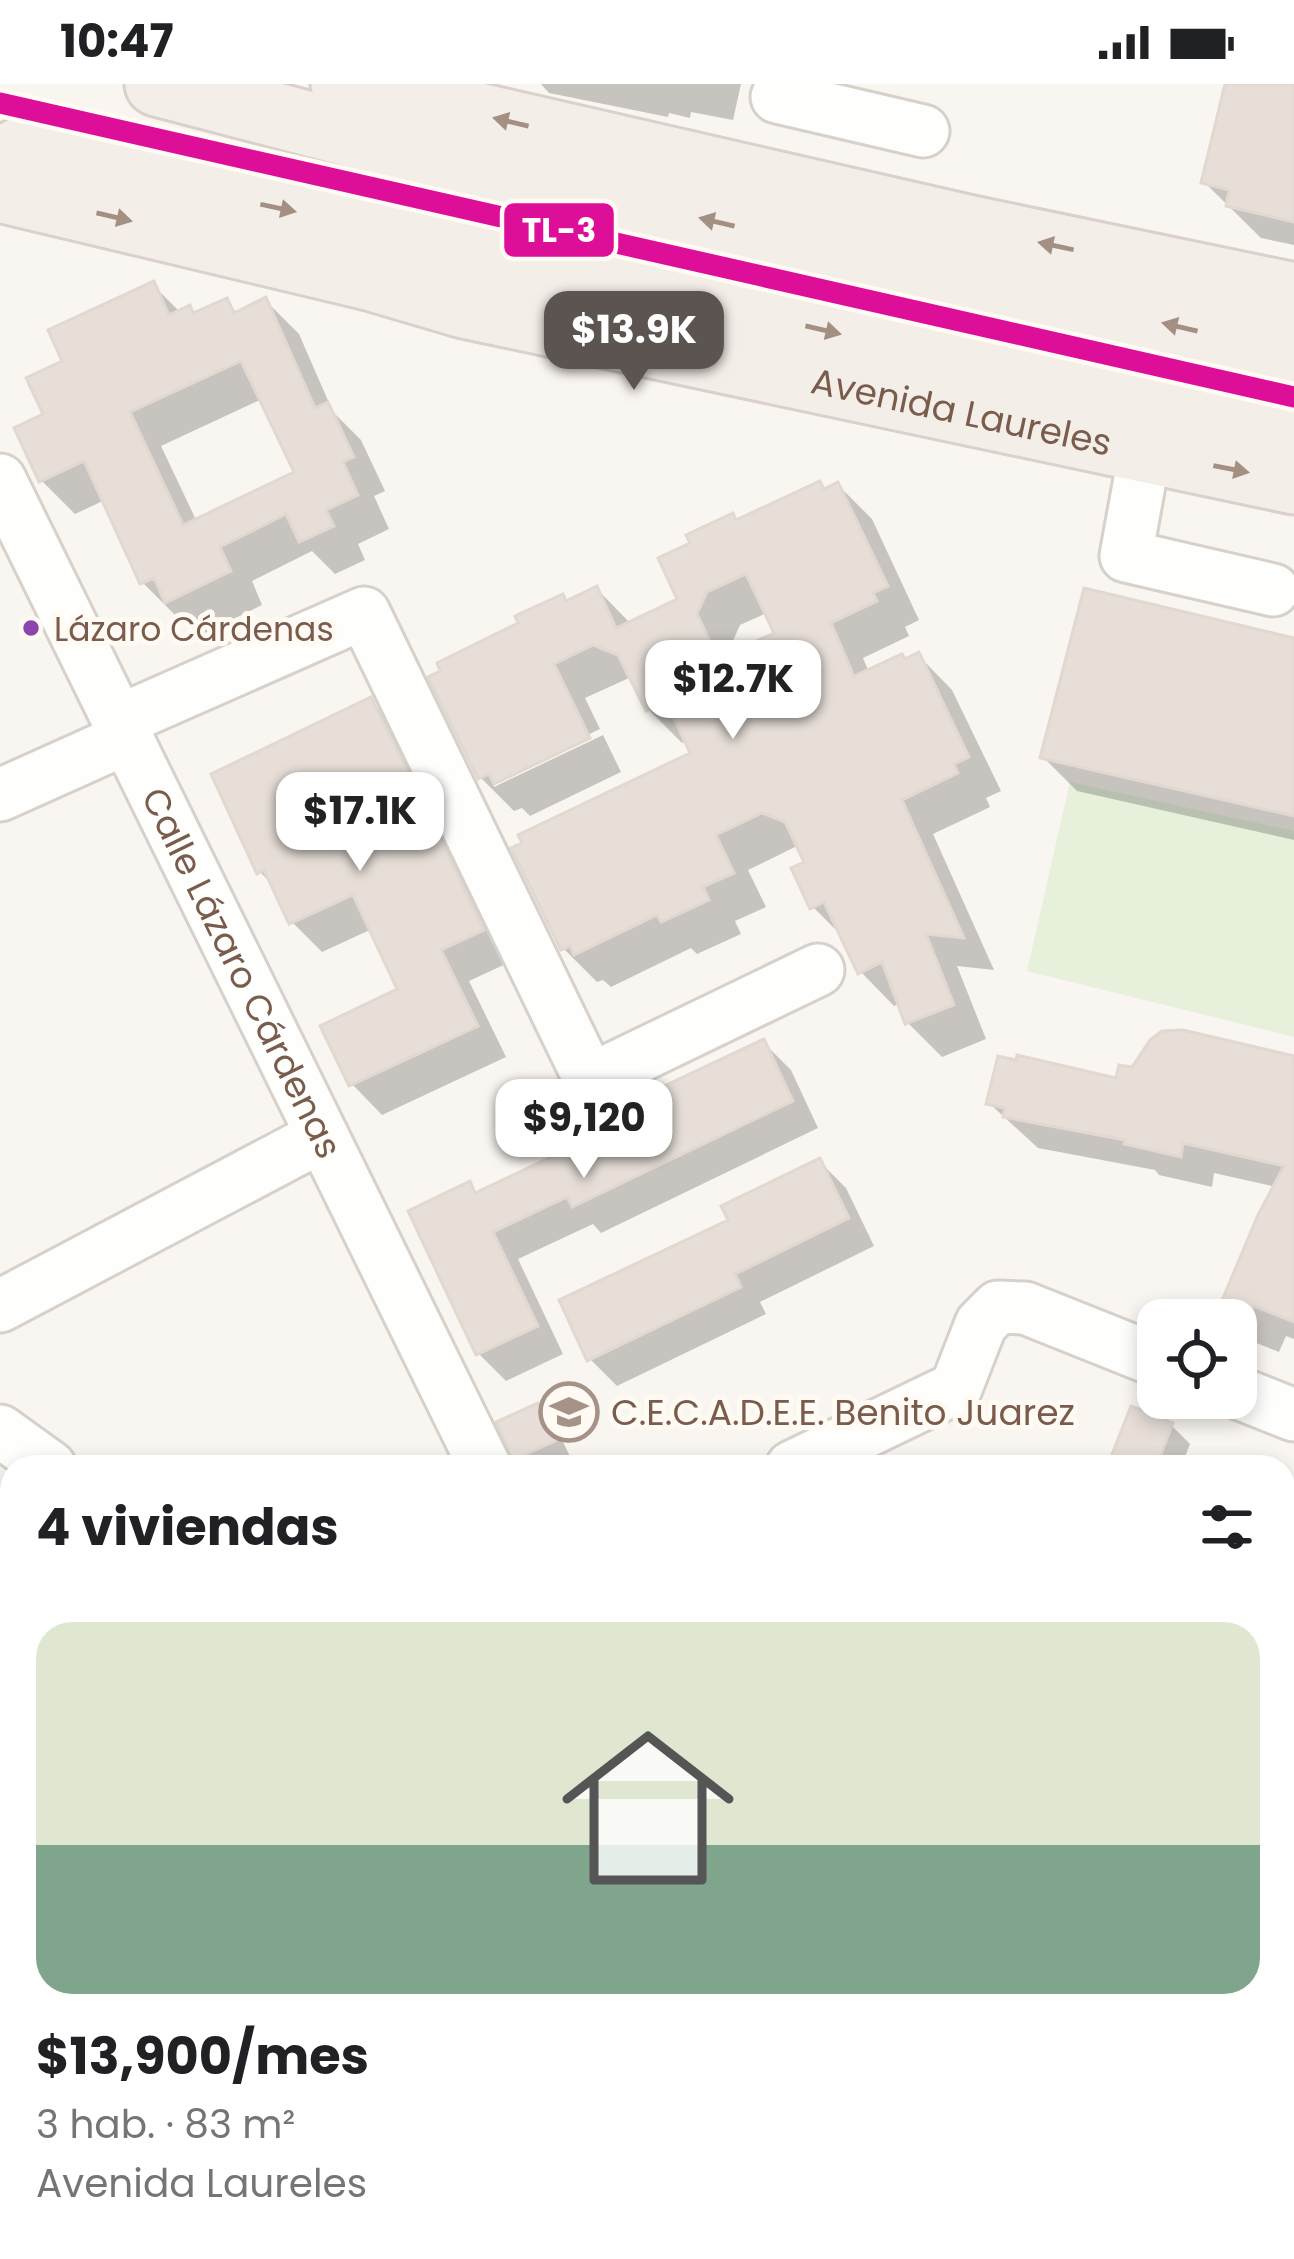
<!DOCTYPE html>
<html lang="es">
<head>
<meta charset="utf-8">
<style>
  body { margin:0; font-family:Poppins,sans-serif; background:#f2f2f2; color:#202124; height:100vh; display:flex; flex-direction:column; font-size:45px; white-space:nowrap }
  * { box-sizing:border-box; margin:0 }
  p { font-size:39px; color:#757577 }
  .icon { flex:none; width:66px; height:66px; fill:none; stroke:currentColor; stroke-width:2; stroke-linecap:round; stroke-linejoin:round }
  .map { position:relative; flex:1; overflow:hidden }
  .details { position:absolute; left:0px; top:1371px; width:1296px; height:804px; display:flex; flex-direction:column; background:#fff; border-radius:36px 36px 0 0; box-shadow:0 6px 18px #0003 }
  .details>* { flex:none }
  .buttons { position:absolute; left:1137px; top:1215px; display:grid; gap:24px }
  .buttons a { display:grid; place-items:center; width:120px; height:120px; border-radius:24px; background:#fff; box-shadow:0 6px 18px #0003; font-size:60px }
  .price { position:absolute; translate:-50% -102px; padding:0 27px; border-radius:24px; background:#fff; color:#222; font-size:39px; line-height:78px; filter:drop-shadow(0 3px 6px #0008) }
  .price::after { content:''; position:absolute; left:50%; top:72px; width:36px; height:27px; margin-left:-18px; background:inherit; clip-path:polygon(0 0,100% 0,50% 100%) }
  .price.selected { background:#5c5450; color:#fff }
  ul { padding:0; list-style:none }
  li { display:grid; align-content:center; gap:24px; height:636px; padding:0 36px }
  li+li { border-top:3px solid #e0e0e0 }
  li span { display:grid; place-items:center; height:372px; border-radius:36px; color:#555 }
  li>.icon { margin-inline-start:auto }
  span .icon { width:216px; height:216px; fill:#fffc; stroke-width:1 }
  li b { font-size:51px }
  h2 { display:flex; justify-content:space-between; align-items:center; height:144px; padding:0 36px; font-size:51px }
  .status { display:flex; justify-content:space-between; align-items:center; height:84px; padding:0 60px; background:#fff; direction:ltr }
  .status svg { height:33px; fill:currentColor }
  .map>svg:first-child { display:block }
  .green { fill:#e7f0db }
  .shadow { fill:#0003; fill-rule:evenodd }
  .building { fill:#e6ded7; stroke:#e2d8d2; stroke-width:3; fill-rule:evenodd }
  .lines { fill:none; stroke-linecap:round; stroke-linejoin:round }
  .minor-casing { stroke:#d7d1cb; stroke-width:57 }
  .major-casing { stroke:#dad1cc; stroke-width:69 }
  .minor { stroke:#fefefd; stroke-width:51 }
  .major { stroke:#f3eee8; stroke-width:63 }
  .metro-1-casing { stroke:#fffaf3; stroke-width:30 }
  .metro-1 { stroke:#dd0e98; stroke-width:21 }
  .oneway { fill:#a48f83 }
  .bus-dot { fill:#8e44ad; stroke:#fffaf3; stroke-width:4.5 }
  .labels { text-anchor:middle; stroke-width:10; stroke-linejoin:round; paint-order:stroke }
  .bus-label { font-size:33px; fill:#7a5c4d; stroke:#fffaf3; text-anchor:start }
  .street-label { font-size:36px; fill:#7a5c4d; stroke:#fffaf3 }
  .poi-label { font-size:36px; fill:#7a5c4d; stroke:#fffaf3; text-anchor:start }
  .line-badge { stroke:#fffaf3; stroke-width:4.5 }
  .badge-label { font-size:33px; text-anchor:middle; font-weight:bold; fill:#fff }
</style>
</head>
<body>
<div class="status"><b>10:47</b><svg viewBox="0 0 49 12"><path d="M0 12V9h3v3zM5 12V6h3v6zM10 12V3h3v9zM15 12V0h3v12zM26 1h20v11H26zM47 4h2v5h-2z"/></svg></div>
<div class="map">
<svg width="1294" height="2175" viewBox="0 0 1294 2175">
  <rect width="100%" height="100%" fill="#f9f5f0"/>
  <!-- green -->
  <path class="green" d="M1070,698L1294,747V953L1027,887Z"/>
  <!-- shadow -->
  <path class="shadow" d="M541,0H741L733,36L691,28L690,34L669,29L668,33L549,9Z
    M1228,0H1294V161L1261,154L1204,98Z
    M153,201L181,229L189,225L196,231L226,217L238,230L266,217L299,250L333,328L361,356L385,407L374,412L389,445L358,460L365,476L335,490L312,467L252,497L262,521L201,551L180,530L176,532L143,499L105,416L75,430L41,396L46,332L66,279ZM262,315L298,389L197,438L161,362Z
    M838,401L872,435L919,536L905,543L909,552L863,574L869,588L919,572L952,606L1001,707L986,714L990,723L933,750L994,886L957,882L986,955L942,973L908,939L901,919L894,922L861,888L845,855L813,823L808,779L799,761L748,786L766,823L735,837L741,850L697,870L691,864L611,903L603,896L597,898L563,864L694,670L688,656L682,659L648,625L634,595L629,594L585,614L600,645L494,696V703L603,651L621,688L530,732L522,724L514,727L480,693L568,519L597,505L631,540L681,517L738,438ZM767,529L778,550L732,572L729,566L740,541Z
    M1294,558V756L1077,707L1043,673Z
    M371,617L401,647L512,877L469,897L506,973L382,1031L352,1000L401,906L372,845L322,868L292,838L276,804L260,788Z
    M764,959L791,986L818,1044L601,1149L593,1140L518,1175L563,1270L506,1297L479,1270L469,1101L478,1111L553,1076Z
    M1294,975V1255L1286,1252L1279,1268L1254,1258L1236,1240V1236H1232L1222,1226L1276,1103L1214,1089L1212,1103L1159,1091L1155,1086L1038,1064L990,1020L1118,997Z
    M819,1077L846,1104L874,1162L760,1218L766,1230L617,1302L590,1275Z
    M537,1323L555,1341L575,1383H517L515,1369Z
    M1172,1342L1190,1360L1181,1383H1125L1114,1373Z
    M1284,1493L1294,1497V1554L1284,1580Z
    M1294,1800V2175H1283L1279,2163H1284V1802Z
    M1112,2163H1212L1215,2175H1108Z"/>
  <!-- building -->
  <path class="building" d="M1225,0H1294V138L1226,122L1229,106L1201,99Z
    M154,197L169,231L190,221L193,229L227,214L234,229L266,213L315,324L328,318L354,373L343,378L358,411L326,426L334,442L299,458L286,430L220,463L231,487L165,519L154,494L140,500L84,377L39,398L14,344L43,330L26,294L62,277L48,246ZM241,277L294,388L183,441L130,328Z
    M820,397L824,405L838,398L888,502L873,509L877,517L831,539L854,592L902,570L905,575L919,568L969,673L954,680L958,689L902,716L964,854L926,850L954,921L905,940L882,878L858,890L824,818L810,825L791,784L804,778L785,738L762,729L716,751L734,789L703,803L709,816L661,838L657,831L574,871L570,862L561,866L511,764L522,759L518,751L690,669L666,617L646,627L618,571L593,561L554,580L590,654L494,700L489,690L478,695L428,593L440,587L437,579L518,539L515,532L563,510L566,517L597,502L616,544L677,515L658,474L690,459L686,451L733,429L736,436ZM746,490L774,549L718,575L697,530L707,508Z
    M1084,504L1294,554V732L1040,674Z
    M371,613L484,846L441,866L478,942L349,1002L320,942L397,905L353,811L289,840L264,786L257,790L211,690Z
    M1183,946L1294,972V1238L1254,1222L1247,1238L1218,1226L1258,1131L1284,1082L1183,1059L1181,1073L1124,1060L1125,1056L1003,1033L1005,1024L986,1020L998,972L1016,976L1017,971L1116,994L1119,981L1132,983L1150,956L1162,947Z
    M764,955L793,1017L572,1123L567,1113L493,1148L538,1242L476,1271L408,1127L470,1097L475,1109L549,1074L543,1059Z
    M820,1074L849,1134L735,1190L741,1203L587,1277L559,1216L728,1136L721,1122Z
    M538,1319L555,1357L513,1376L496,1338Z
    M1131,1322L1173,1339L1156,1383H1133L1111,1373Z"/>
  <g class="lines">
    <defs>
      <g id="minor">
        <path d="M777,13L923,47"/>
        <path d="M1145,368L1126,472L1273,506"/>
        <path id="s1" d="M0,396L485,1383"/>
        <path d="M119,637L364,529L590,996L818,886"/>
        <path d="M0,711L127,654"/>
        <path d="M0,1222L322,1052"/>
        <path d="M1236,1308L1294,1331"/>
        <path d="M0,1347L50,1383"/>
        <path d="M792,1383L956,1304L981,1240L998,1223L1025,1224L1158,1277"/>
        <path d="M0,1593L12,1577"/>
        <path d="M1284,1618L1294,1592"/>
        <path d="M1284,1762L1294,1759"/>
        <path d="M0,2078L12,2072"/>
        <path d="M868,2163L874,2175"/>
        <path d="M1234,2163L1237,2175"/>
        <path d="M61,2175L66,2163"/>
        <path d="M559,2175L563,2163"/>
        <path d="M1067,2175L1071,2163"/>
      </g>
      <g id="major">
        <path d="M157,0L490,87L1294,269"/>
        <path d="M343,0L971,144L1294,211"/>
        <path d="M19,66L1294,351"/>
        <path id="s2" d="M0,106L369,194L464,222L1294,398"/>
      </g>
    </defs>
    <!-- minor casing -->
    <use href="#minor" class="minor-casing"/>
    <!-- major casing -->
    <use href="#major" class="major-casing"/>
    <!-- minor -->
    <use href="#minor" class="minor"/>
    <!-- major -->
    <use href="#major" class="major"/>
    <defs>
      <path id="metro-1" d="M0,19L1294,313"/>
    </defs>
    <!-- metro-1 casing -->
    <use href="#metro-1" class="metro-1-casing"/>
    <!-- metro-1 -->
    <use href="#metro-1" class="metro-1"/>
  </g>
  <!-- one-way arrows -->
  <defs><path id="oneway-solid" d="M-6-.8H1V-3.2L6.5 0L1 3.2V.8H-6Z" transform="scale(3)"/></defs>
  <g class="oneway">
    <use href="#oneway-solid" transform="translate(511 38) rotate(-167)"/>
    <use href="#oneway-solid" transform="translate(278 124) rotate(12)"/>
    <use href="#oneway-solid" transform="translate(114 133) rotate(13)"/>
    <use href="#oneway-solid" transform="translate(717 138) rotate(-167)"/>
    <use href="#oneway-solid" transform="translate(1056 162) rotate(-168)"/>
    <use href="#oneway-solid" transform="translate(1180 243) rotate(-167)"/>
    <use href="#oneway-solid" transform="translate(823 246) rotate(13)"/>
    <use href="#oneway-solid" transform="translate(1231 385) rotate(11)"/>
  </g>
  <!-- icons -->
  <defs>
    <symbol id="university-ring" viewBox="-11 -11 22 22"><circle r="9.5" fill="#fffaf3" stroke="#a69286" stroke-width="1.5"/><path d="M0-5L7-2L0 1L-7-2ZM-4 1L0 2.5L4 1V4Q0 6-4 4Z" fill="#a69286"/></symbol>
  </defs>
  <g fill-rule="evenodd">
    <use href="#university-ring" x="536" y="1295" width="66" height="66"/>
  </g>
  <!-- markers -->
  <circle class="bus-dot" cx="31" cy="544" r="10"/>
  <g class="labels">
    <!-- bus labels -->
    <g class="bus-label">
      <text x="54" y="557">Lázaro Cárdenas</text>
    </g>
    <!-- street labels -->
    <g class="street-label">
      <text dy="13" stroke="none"><textPath href="#s2" startOffset="987">Avenida Laureles</textPath></text>
      <text dy="13" stroke="none"><textPath href="#s1" startOffset="549">Calle Lázaro Cárdenas</textPath></text>
    </g>
    <!-- poi labels -->
    <g class="poi-label">
      <text x="611" y="1341">C.E.C.A.D.E.E. Benito Juarez</text>
    </g>
  </g>
  <rect class="line-badge" x="502" y="117" width="114" height="58" rx="12" fill="#dd0e98"/>
  <g class="badge-label">
    <text x="559" y="158">TL-3</text>
  </g>
</svg>
<div class="buttons">
<a><svg class="icon" aria-label="locate" viewBox="0 0 24 24"><circle cx="12" cy="12" r="6"/><path d="M12 2v4M12 18v4M2 12h4M18 12h4"/></svg></a>
</div>
<b class="price selected" style="left:634px;top:309px">$13.9K</b>
<b class="price" style="left:733px;top:658px">$12.7K</b>
<b class="price" style="left:360px;top:790px">$17.1K</b>
<b class="price" style="left:584px;top:1097px">$9,120</b>
<section class="details">
<h2>4 viviendas<svg class="icon" aria-label="filters" viewBox="0 0 24 24"><path d="M4 7h16M4 17h16"/><circle cx="9" cy="7" r="2"/><circle cx="15" cy="17" r="2"/></svg></h2>
<ul>
<li><span style="background:linear-gradient(#dfe7d0 60%,#7fa58c 0)"><svg class="icon" aria-label="home" viewBox="0 0 24 24"><path d="M3 11l9-7 9 7M6 9v11h12V9"/></svg></span><div><b>$13,900/mes</b><p>3 hab. · 83 m²</p><p>Avenida Laureles</p></div></li>
</ul>
</section>
</div>
</body>
</html>
